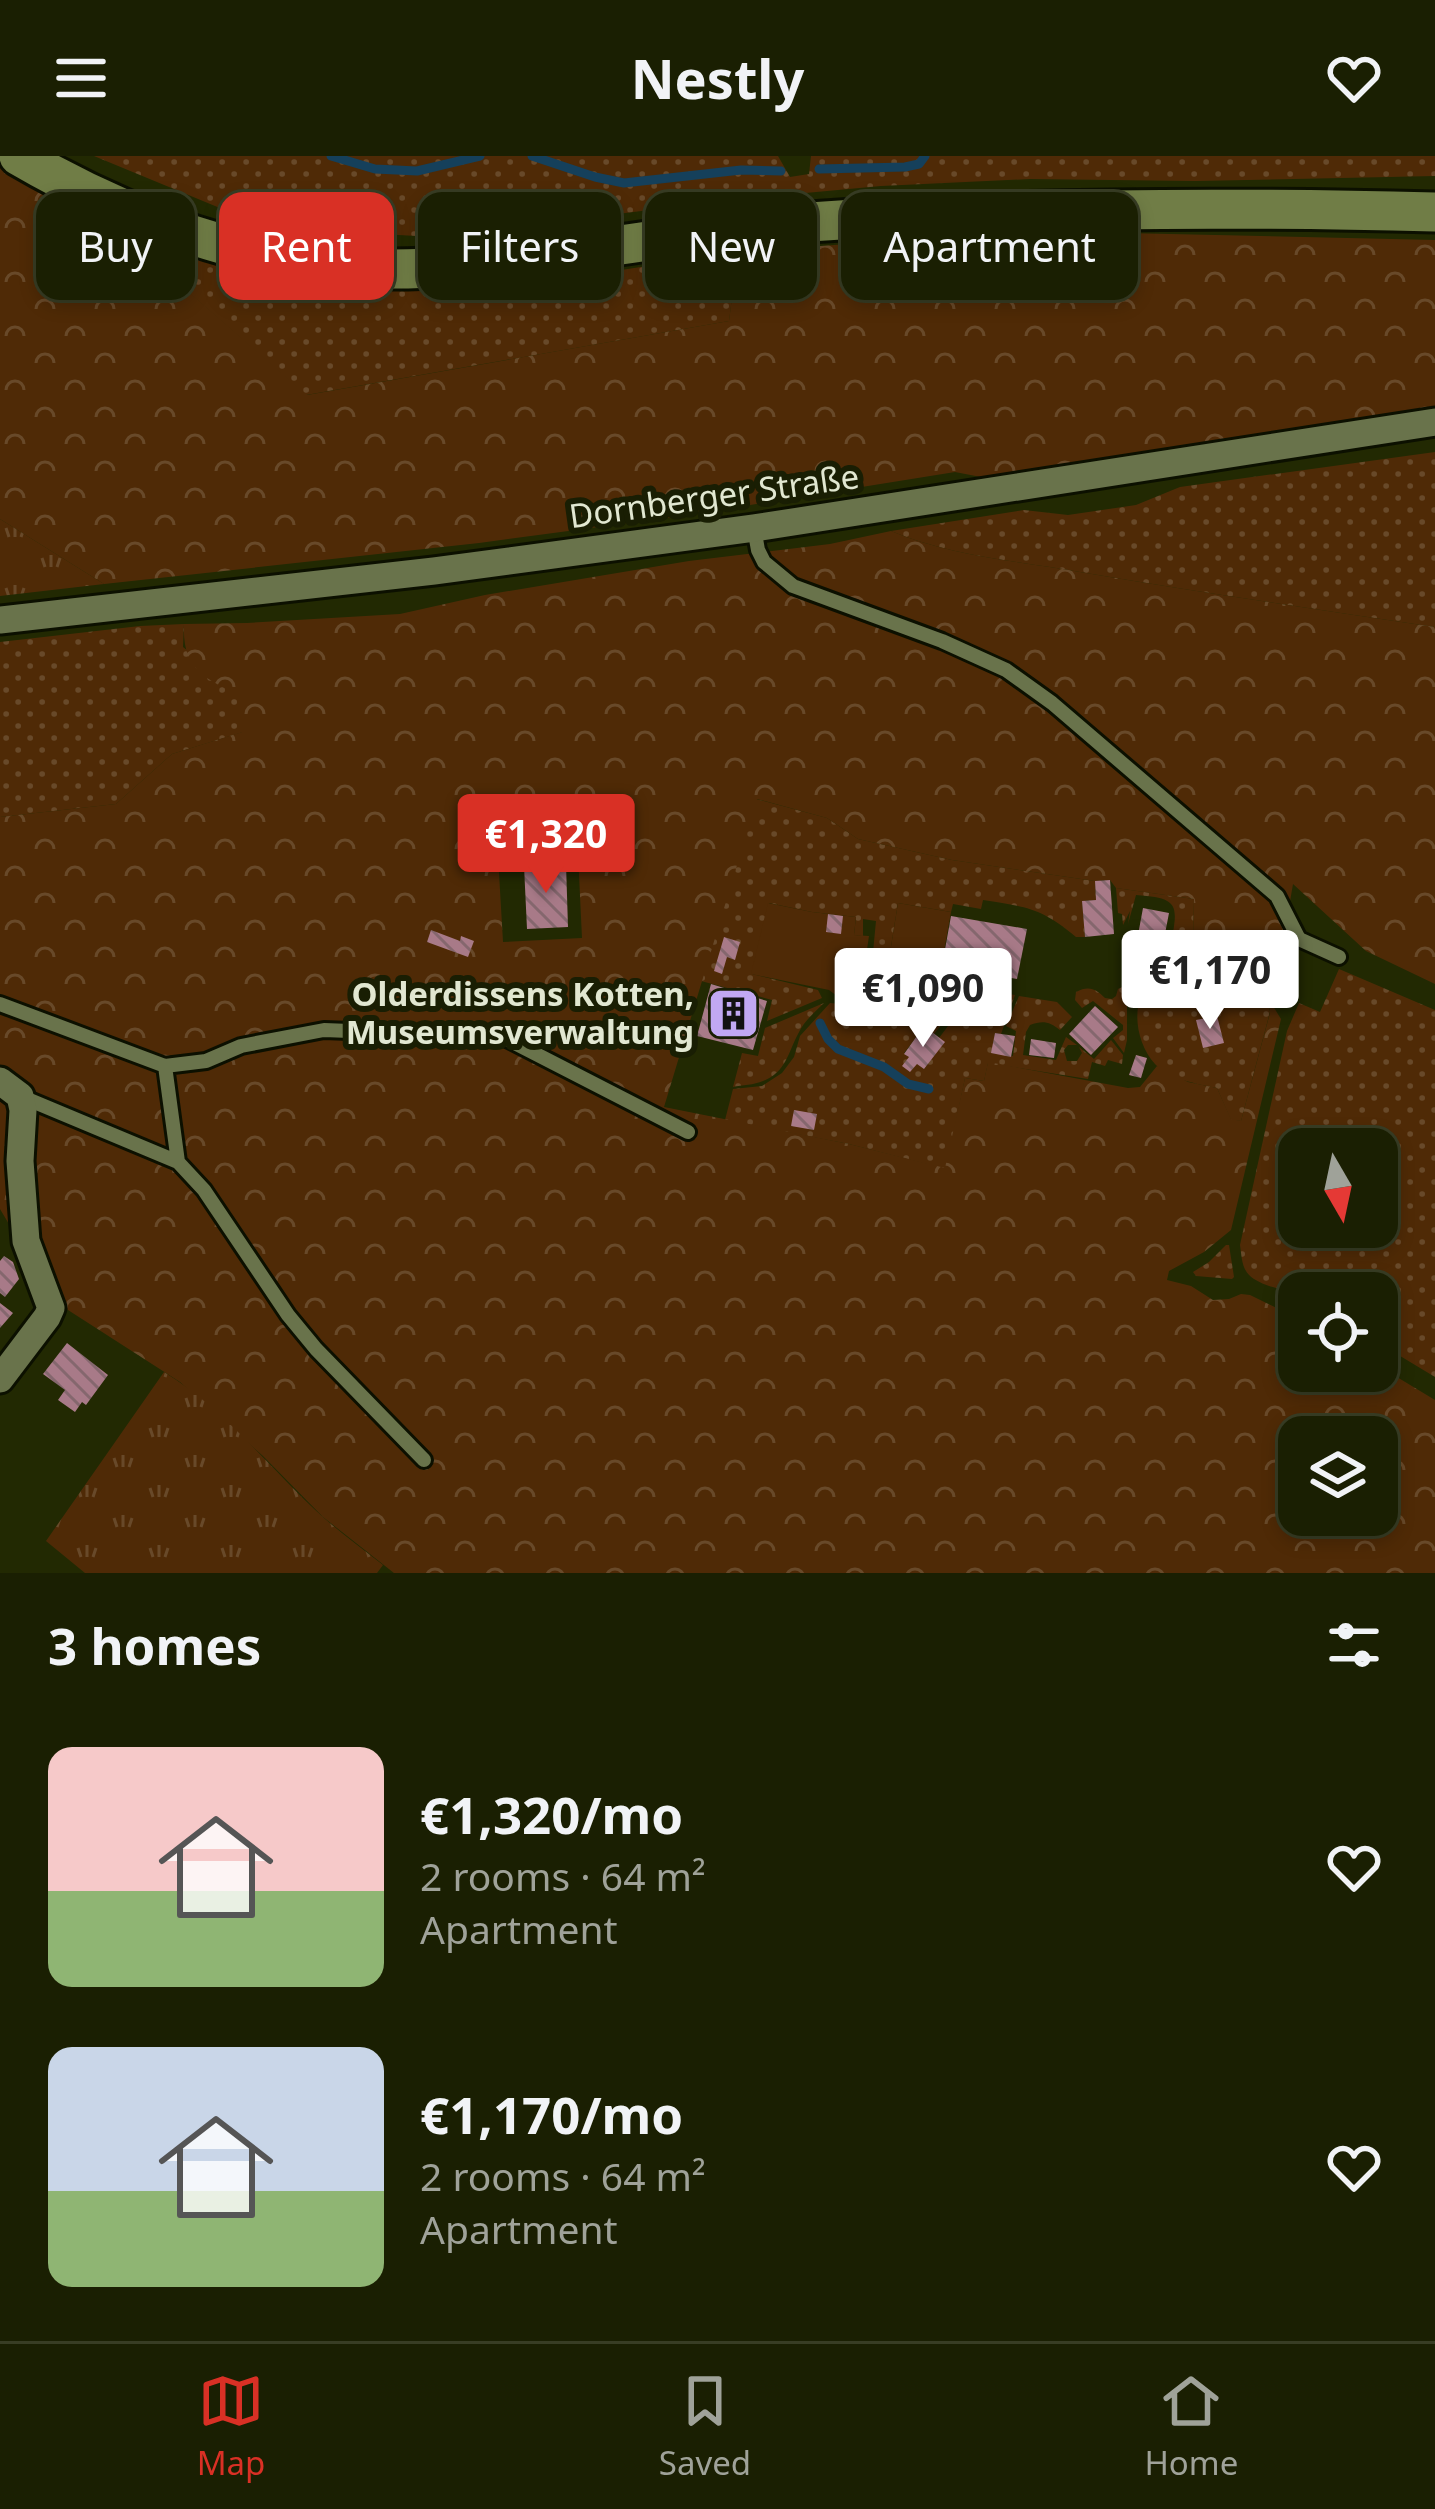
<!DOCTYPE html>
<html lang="en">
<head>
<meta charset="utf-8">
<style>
  body { margin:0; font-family:"Noto Sans",sans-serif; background:#272c11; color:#f1f3f6; height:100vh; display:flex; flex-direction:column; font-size:45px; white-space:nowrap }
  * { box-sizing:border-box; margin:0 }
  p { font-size:39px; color:#9fa299 }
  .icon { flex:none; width:66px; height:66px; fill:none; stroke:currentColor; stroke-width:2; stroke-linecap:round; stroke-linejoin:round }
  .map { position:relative; height:1417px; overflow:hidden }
  .details { display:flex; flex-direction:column; background:#1a1f02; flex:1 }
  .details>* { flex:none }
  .guide { position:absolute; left:36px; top:36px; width:1365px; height:108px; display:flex; gap:24px }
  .needle { width:78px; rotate:171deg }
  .buttons { position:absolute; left:1278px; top:972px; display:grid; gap:24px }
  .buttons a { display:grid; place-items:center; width:120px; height:120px; border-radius:24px; background:#1a1f02; box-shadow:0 6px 18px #0003,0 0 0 3px #383d24; font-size:60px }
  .price { position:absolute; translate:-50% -102px; padding:0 27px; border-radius:12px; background:#fff; color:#222; font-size:39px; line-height:78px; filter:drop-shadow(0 3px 6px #0008) }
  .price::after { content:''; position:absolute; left:50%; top:72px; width:36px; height:27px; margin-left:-18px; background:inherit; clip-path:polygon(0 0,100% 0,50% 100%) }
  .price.active { background:#d93025; color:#fff }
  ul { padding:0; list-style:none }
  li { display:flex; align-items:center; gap:36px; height:300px; padding:0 48px }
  li span { display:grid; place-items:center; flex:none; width:336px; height:240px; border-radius:24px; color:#555 }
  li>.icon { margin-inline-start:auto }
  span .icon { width:144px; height:144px; fill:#fffc; stroke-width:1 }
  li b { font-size:51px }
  h2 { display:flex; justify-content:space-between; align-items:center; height:144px; padding:0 48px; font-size:51px }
  .tag { padding:0 42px; border-radius:24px; background:#1a1f02; box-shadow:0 6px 18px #0003,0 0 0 3px #383d24; font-size:42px; line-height:108px }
  .tag.active { background:#d93025; color:#fff }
  header { display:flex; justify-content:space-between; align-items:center; height:156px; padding:0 48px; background:#1a1f02; font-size:54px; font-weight:700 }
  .dock { display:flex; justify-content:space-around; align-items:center; height:168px; border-top:3px solid #383d24; background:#1a1f02; font-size:33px; color:#9fa299 }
  .dock a { display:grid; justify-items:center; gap:6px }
  .dock .active { color:#d93025 }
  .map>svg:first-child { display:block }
  .grass { fill:url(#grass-dots); fill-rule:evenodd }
  .forest { fill:url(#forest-crowns); fill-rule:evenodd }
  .park { fill:url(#park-tufts) }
  .garden { fill:#4f2a06 }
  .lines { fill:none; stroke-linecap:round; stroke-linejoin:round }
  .stream { stroke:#15405b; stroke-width:9 }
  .building { fill:url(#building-back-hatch) }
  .lane-casing { stroke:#0c1000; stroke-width:20 }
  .street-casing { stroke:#0c1000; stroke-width:33 }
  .secondary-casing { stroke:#0c1000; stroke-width:45 }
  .lane { stroke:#69734b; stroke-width:14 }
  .street { stroke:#69734b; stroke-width:27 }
  .secondary { stroke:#707d46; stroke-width:39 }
  .labels { text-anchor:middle; stroke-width:12; stroke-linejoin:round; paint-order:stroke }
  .street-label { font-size:33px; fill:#e1e7d1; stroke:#191e03 }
  .poi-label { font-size:33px; font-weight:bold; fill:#e1e7d1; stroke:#191e03; text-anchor:end }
</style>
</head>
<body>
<header><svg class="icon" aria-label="menu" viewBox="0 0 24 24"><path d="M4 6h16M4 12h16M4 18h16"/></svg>Nestly<svg class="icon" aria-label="heart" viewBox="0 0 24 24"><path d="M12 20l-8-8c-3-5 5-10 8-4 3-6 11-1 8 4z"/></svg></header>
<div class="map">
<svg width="1435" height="1417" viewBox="0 0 1435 1417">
  <defs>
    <pattern id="grass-dots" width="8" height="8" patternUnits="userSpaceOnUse" patternTransform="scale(3)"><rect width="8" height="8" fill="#4f2a06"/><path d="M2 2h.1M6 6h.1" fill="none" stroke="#684929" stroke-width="1.8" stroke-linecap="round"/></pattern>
    <pattern id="forest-crowns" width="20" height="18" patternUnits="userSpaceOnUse" patternTransform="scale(3)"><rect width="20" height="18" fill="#4f2a06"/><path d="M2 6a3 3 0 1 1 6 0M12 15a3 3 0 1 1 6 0" fill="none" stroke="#684929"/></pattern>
    <pattern id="park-tufts" width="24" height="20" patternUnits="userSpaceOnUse" patternTransform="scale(3)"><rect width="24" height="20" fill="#4f2a06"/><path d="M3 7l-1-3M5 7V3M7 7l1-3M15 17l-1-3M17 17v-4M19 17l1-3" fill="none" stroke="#684929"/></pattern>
    <pattern id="building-back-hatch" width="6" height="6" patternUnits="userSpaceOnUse" patternTransform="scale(3)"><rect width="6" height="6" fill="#a87a88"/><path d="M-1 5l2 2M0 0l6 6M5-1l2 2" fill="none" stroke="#85676e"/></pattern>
  </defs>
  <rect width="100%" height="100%" fill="#222902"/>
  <!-- grass -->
  <path class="grass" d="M94,0H778L790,21L809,18L811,0H1435V20L1195,25L1030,23L881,30L729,44L434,81L311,74L232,57Z
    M105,63L303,125L391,133L524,129L738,96L729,165L306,239Z
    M1435,296V471C1316,453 1198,436 1080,416C1017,405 950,400 891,375L1024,354L1068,359L1136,349L1180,331Z
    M184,468L183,491L243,540V576L172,598L116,648L0,661V486L140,470Z
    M756,643L827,662L858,683L952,704L1095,725L1096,744L1082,745L1085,781H1076C1041,752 1027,751 983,744L981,753L953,748L951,756L898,747L888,809L872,807L876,765L863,763V780L854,779L856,761L812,756L769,747L752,818L818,834L822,842L767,865L772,844L701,825Z
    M1116,732L1194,743L1193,783L1197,798L1181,797L1171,788C1178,749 1180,742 1136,739L1128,768L1130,755L1123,769L1122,758L1118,757Z
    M871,812L939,823V829L948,839L914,849L866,843Z
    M1192,812L1234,814L1235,818C1256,825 1266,834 1270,856L1241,965L1231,964L1217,932C1197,928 1169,923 1155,908C1134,885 1129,841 1155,821C1165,813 1180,812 1192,812Z
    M1339,813L1435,854V1221L1377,1186V1137C1342,1137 1284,1142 1254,1123C1241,1115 1242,1101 1240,1089L1287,875L1299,847L1320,856ZM1299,993H1377V1071H1299Z
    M1134,825L1127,850V884L1124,897L1113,882L1123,874V869L1093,845L1082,852L1075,844L1076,836C1089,829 1096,833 1105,842L1112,843L1116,840L1118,833Z
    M976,833L1015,839L1001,878L995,877L992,897L1013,900L1016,875L1006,870L1019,840L1057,846L1072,861L1060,874C1050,866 1043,864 1030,869L1026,876L1023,899L1056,904L1066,881L1077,889H1068L1064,894L1067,905H1077L1082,897L1079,891L1094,903L1111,884L1123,899L1122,908L1108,904L1105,910L1092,906L1088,923L988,907L984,925L965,922L946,1013L849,988L725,964L733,933L762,930L782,917L794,901L800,880L830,847L915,855L955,843L959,846L934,878L924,871L904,897L924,913L944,886L939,882Z
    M824,847C814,857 804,865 798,878C788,897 786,916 763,925C754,929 742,929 733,931L742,897L758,900L765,872Z
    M1226,1089H1229L1234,1121L1232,1123L1196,1120L1193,1116L1209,1106Z"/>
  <!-- forest -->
  <path class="forest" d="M0,8L105,63L307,239L729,165L738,96L931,82L1123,77L1435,84V251L981,321L955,316L681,360L479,387L104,428L0,363Z
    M891,375C950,400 1017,405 1080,416C1198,436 1316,453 1435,471V828L1366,795L1293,728L1281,797L1272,802L1197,798L1193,783L1194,743L1116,732L1110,724L1095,725L952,704L858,683L827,662L757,643L664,951L849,988L945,1012L965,922L984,925L988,906L1128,932L1140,931L1157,910L1188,926L1217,932L1231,963L1241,965L1270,857L1268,842L1281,863L1231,1074L1204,1096L1169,1115L1167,1124L1191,1130L1213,1144L1229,1143L1241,1138L1250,1139L1299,1163V1215H1377V1209L1435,1244V1417H394L323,1361L263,1300L180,1226L68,1154L43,1125L0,1053V661L116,648L172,598L242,576L243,541C205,522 182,515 184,468L247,467L400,458L485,439L689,405L830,388ZM578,697L582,782L503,786L498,700ZM1299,1281H1377V1359H1299Z"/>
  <!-- park -->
  <path class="park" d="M0,363L104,428L0,440Z
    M164,1216C226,1254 271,1314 324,1362C342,1378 363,1393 383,1409L377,1417H85L46,1385Z"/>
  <!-- garden -->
  <path class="garden" d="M768,747L812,756L856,761L854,779L869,780L860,842L837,840L829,834L751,818Z
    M898,747L951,756L940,818L888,809Z"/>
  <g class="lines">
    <!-- stream -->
    <path class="stream" d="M331,0L375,13L417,15L480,0
      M532,0L595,21L624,27L741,14L781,15
      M819,13L905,11L919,8L925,0
      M820,867L828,883L838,893L884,911L908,928L929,933"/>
  </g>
  <!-- building -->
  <path class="building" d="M566,708L568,771L527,773L524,710Z
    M1110,724L1114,778L1085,781L1082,745L1096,744L1095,725Z
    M1143,752L1169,757L1164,783L1138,779Z
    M828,758L843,760L841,778L826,776Z
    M951,760L1027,773L1017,823L942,810Z
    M431,774L460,785L461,780L474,785L468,801L427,786Z
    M724,781L740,786L735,804L727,801L722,818L714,815Z
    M711,828L767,845L753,894L697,880Z
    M1095,850L1118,871L1091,899L1069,878Z
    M1217,860L1224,887L1203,892L1196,864Z
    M924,870L945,886L924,913L917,908L910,916L902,910L909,901L904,898Z
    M995,877L1015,880L1011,901L991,897Z
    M1031,883L1056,887L1054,902L1029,899Z
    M1136,899L1147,902L1141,922L1129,919Z
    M794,954L817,958L814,974L791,970Z
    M4,1100L13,1106L19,1123L5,1141L0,1137V1105Z
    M0,1147L13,1157L0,1172Z
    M67,1187L108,1219L86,1249L82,1246L75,1256L58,1244L65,1234L43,1218Z"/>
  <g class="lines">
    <defs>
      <path id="lane" d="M754,372L758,394L764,406L793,430L942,485L1006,514L1052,547L1277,740L1299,783L1339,801
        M0,848L165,910L206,905L241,890L324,874L503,881L688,976
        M165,910L178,1006
        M20,940L178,1006L204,1034L288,1159L316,1193L424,1304"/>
      <path id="street" d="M0,464L434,415L754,372L1435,266
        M0,925L20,940L23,954L20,1005L26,1085L51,1152L47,1161L0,1223"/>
      <path id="secondary" d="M19,0C127,63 255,111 381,113C436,114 490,107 544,100C637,87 731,71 825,65C1028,51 1231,51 1435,56"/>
    </defs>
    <!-- lane casing -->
    <use href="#lane" class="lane-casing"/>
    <!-- street casing -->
    <use href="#street" class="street-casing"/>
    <!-- secondary casing -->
    <use href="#secondary" class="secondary-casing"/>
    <!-- lane -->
    <use href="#lane" class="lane"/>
    <!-- street -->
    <use href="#street" class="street"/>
    <!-- secondary -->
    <use href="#secondary" class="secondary"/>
  </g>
  <!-- icons -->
  <defs>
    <symbol id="building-square" viewBox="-11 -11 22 22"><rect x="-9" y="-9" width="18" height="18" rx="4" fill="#c1a8f3" stroke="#191e03"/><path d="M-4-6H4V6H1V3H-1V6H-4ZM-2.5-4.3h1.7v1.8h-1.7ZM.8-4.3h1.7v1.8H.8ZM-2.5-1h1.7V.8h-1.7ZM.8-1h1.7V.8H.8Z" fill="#111"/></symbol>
  </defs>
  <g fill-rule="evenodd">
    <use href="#building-square" x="704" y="828" width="59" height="59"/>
  </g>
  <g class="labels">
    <!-- street labels -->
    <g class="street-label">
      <text transform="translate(714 340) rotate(-8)" y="12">Dornberger Straße</text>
    </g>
    <!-- poi labels -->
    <g class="poi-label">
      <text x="694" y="850">Olderdissens Kotten,<tspan x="694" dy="38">Museumsverwaltung</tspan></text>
    </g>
  </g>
</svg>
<div class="buttons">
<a><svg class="needle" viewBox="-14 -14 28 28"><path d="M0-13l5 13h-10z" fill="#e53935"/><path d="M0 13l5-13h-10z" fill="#9fa299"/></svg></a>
<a><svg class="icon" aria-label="locate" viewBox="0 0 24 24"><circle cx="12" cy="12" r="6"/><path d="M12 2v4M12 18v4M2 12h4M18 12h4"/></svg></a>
<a><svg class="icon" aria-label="layers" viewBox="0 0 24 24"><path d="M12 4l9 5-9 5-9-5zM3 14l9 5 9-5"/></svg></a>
</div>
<b class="price active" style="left:546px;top:740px">€1,320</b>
<b class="price" style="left:1210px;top:876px">€1,170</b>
<b class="price" style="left:923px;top:894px">€1,090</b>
<div class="guide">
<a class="tag">Buy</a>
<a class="tag active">Rent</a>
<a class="tag">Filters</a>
<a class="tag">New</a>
<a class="tag">Apartment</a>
</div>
</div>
<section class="details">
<h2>3 homes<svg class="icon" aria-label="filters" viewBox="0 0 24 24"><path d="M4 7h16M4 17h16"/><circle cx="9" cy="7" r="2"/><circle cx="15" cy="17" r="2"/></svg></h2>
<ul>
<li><span style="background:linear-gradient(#f6c9c9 60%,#8fb573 0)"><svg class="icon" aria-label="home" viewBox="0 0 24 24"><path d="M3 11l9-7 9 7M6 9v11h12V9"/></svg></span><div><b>€1,320/mo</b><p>2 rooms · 64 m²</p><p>Apartment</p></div><svg class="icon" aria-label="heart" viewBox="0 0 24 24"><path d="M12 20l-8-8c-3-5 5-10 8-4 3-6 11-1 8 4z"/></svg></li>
<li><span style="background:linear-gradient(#c9d6e8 60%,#8fb573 0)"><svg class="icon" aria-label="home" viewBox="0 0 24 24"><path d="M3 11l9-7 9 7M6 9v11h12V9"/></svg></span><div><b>€1,170/mo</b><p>2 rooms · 64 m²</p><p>Apartment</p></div><svg class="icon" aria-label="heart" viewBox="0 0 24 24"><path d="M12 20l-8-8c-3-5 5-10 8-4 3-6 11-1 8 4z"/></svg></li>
</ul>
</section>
<nav class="dock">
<a class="active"><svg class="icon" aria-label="map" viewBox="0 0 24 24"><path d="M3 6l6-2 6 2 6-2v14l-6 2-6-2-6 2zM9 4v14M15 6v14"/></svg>Map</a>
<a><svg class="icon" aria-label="saved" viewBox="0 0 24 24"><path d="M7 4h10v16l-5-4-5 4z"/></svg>Saved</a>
<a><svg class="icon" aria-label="home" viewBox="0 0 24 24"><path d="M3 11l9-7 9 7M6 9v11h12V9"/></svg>Home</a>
</nav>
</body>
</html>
